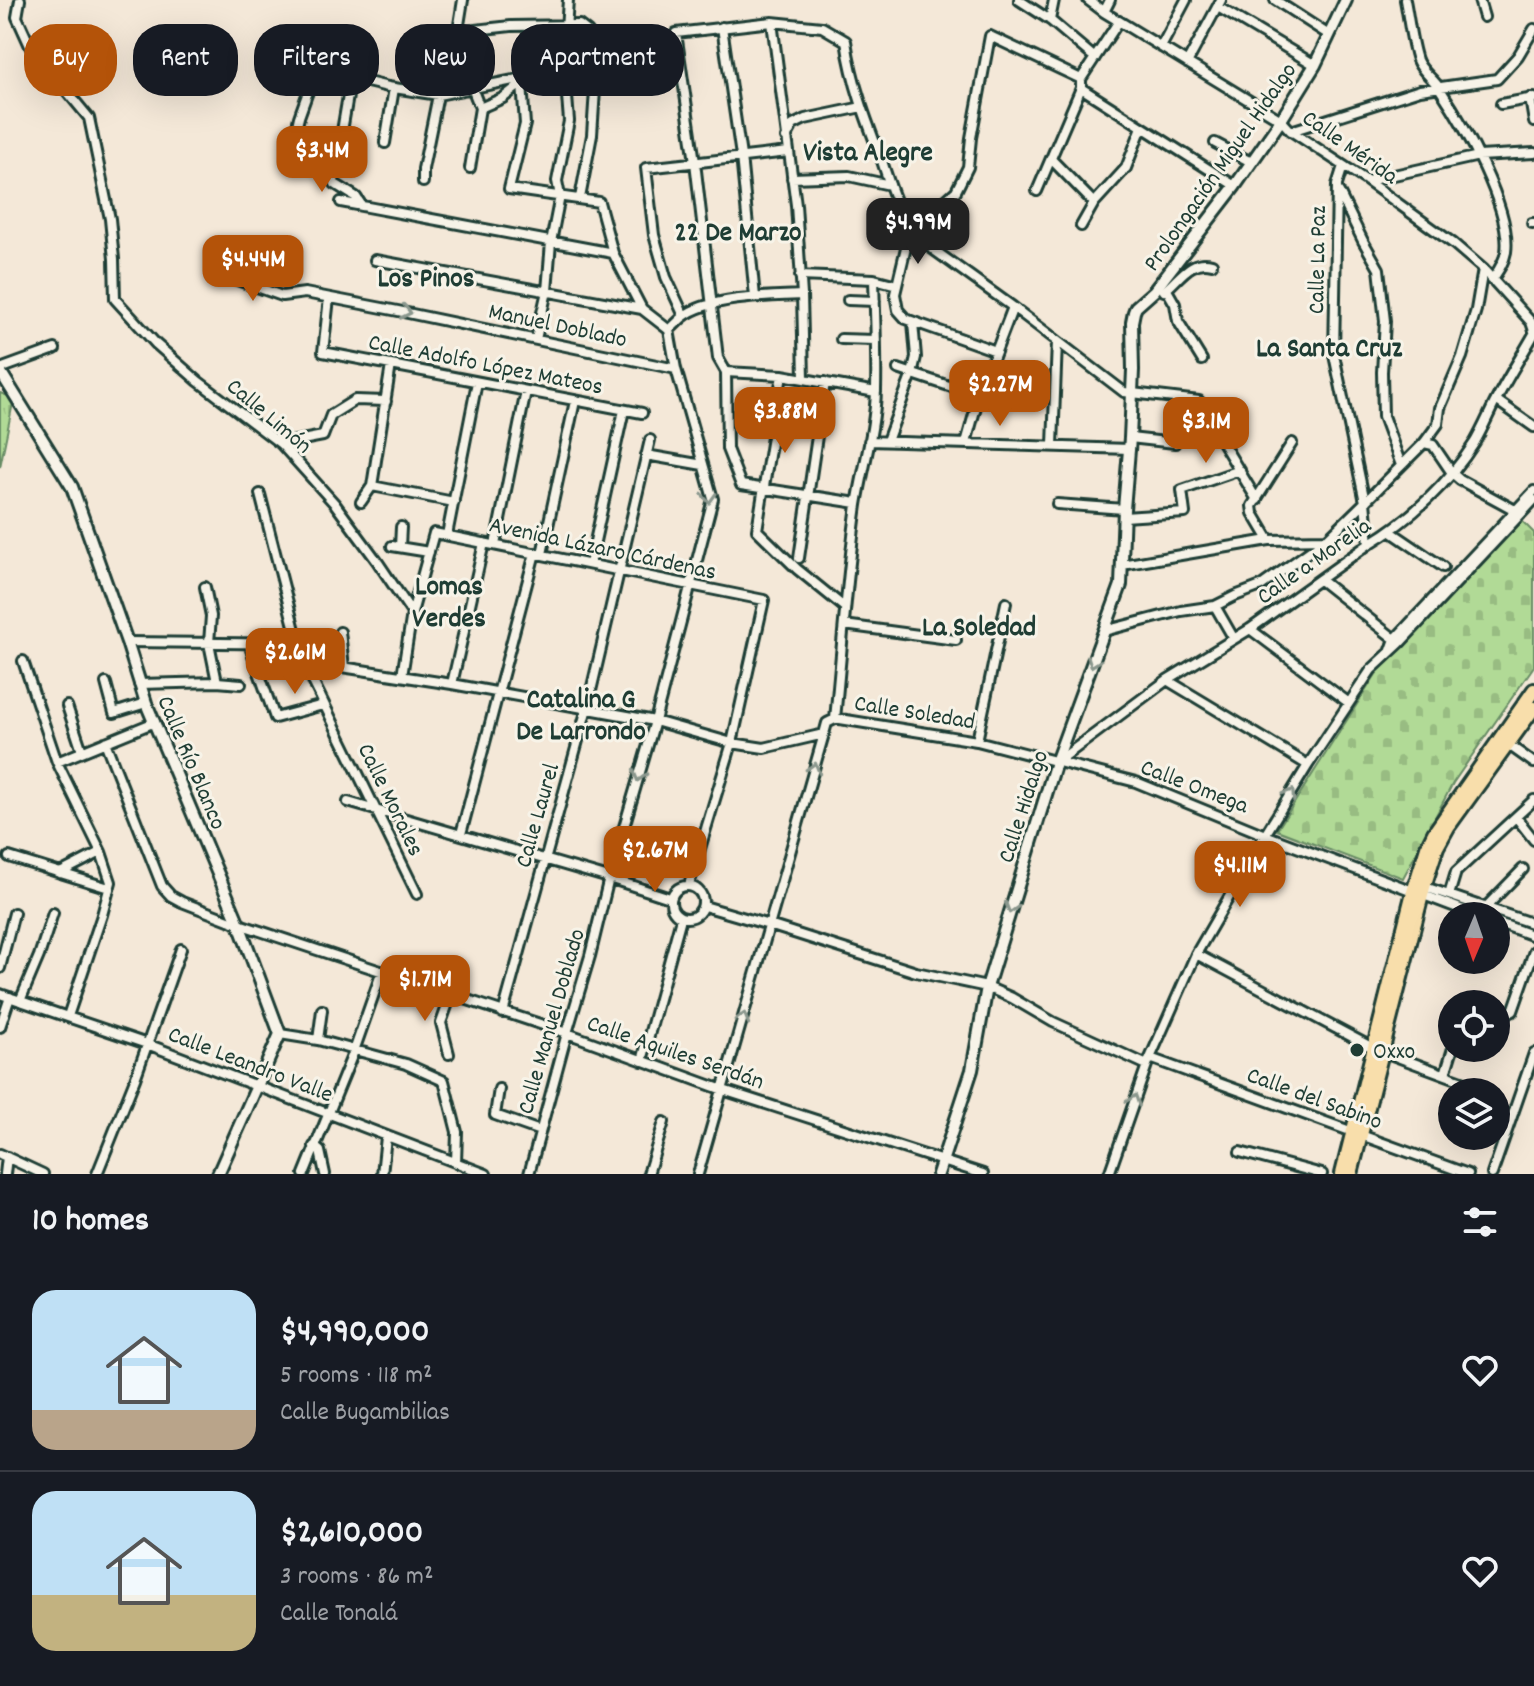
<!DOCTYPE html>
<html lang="en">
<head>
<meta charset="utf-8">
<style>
  body { margin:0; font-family:Dekko,sans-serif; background:#20242c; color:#f1f3f6; height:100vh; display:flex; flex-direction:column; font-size:30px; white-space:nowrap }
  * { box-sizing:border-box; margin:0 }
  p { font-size:26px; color:#9ea1a6 }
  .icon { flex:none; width:44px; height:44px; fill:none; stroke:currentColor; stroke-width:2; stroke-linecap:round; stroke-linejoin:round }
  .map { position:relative; height:1174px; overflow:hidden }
  .details { display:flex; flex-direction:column; background:#171b24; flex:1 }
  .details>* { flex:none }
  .top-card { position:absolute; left:24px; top:24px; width:800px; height:72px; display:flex; gap:16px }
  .needle { width:52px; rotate:182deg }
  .fabs { position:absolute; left:1438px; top:902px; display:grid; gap:16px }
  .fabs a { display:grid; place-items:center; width:72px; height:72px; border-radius:50%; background:#171b24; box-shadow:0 8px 32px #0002; font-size:40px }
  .price { position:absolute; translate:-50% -68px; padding:0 18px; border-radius:16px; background:#b45309; color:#fff; font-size:26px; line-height:52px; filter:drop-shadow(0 2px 4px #0008) }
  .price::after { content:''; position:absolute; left:50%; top:48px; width:24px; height:18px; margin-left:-12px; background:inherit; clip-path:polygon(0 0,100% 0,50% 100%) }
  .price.current { background:#222; color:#fff }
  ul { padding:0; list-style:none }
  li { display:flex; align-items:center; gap:24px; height:200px; padding:0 32px }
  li+li { border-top:2px solid #363941 }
  li span { display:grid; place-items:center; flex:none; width:224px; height:160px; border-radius:24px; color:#555 }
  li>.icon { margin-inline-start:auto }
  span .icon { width:96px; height:96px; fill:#fffc; stroke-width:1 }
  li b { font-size:34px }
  h2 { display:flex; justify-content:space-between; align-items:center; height:96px; padding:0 32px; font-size:34px }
  .chip { padding:0 28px; border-radius:32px; background:#171b24; box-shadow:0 8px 32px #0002; font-size:28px; line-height:72px }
  .chip.current { background:#b45309; color:#fff }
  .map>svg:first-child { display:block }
  .cemetery { fill:url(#cemetery-stones); stroke:#688c65; stroke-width:2 }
  .park { fill:url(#park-tufts); stroke:#688c65; stroke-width:2 }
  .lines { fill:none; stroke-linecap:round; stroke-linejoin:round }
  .minor-casing { stroke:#1f3d34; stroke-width:14 }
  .tertiary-casing { stroke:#1f3d34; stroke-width:16 }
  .primary-casing { stroke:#1f3d34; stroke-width:18 }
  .minor { stroke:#f7f3e8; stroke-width:8 }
  .tertiary { stroke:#f7f3e8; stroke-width:10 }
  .primary { stroke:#f8deab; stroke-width:12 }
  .oneway { stroke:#8b988e }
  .poi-dot { fill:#1f3d34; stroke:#f7f3e8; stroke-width:3 }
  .labels { text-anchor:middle; stroke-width:6; stroke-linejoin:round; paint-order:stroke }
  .street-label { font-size:24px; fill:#1f3d34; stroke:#f7f3e8 }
  .poi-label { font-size:24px; fill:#1f3d34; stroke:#f7f3e8; text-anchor:start }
  .quarter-label { font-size:28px; font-weight:bold; fill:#1f3d34; stroke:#f7f3e8 }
</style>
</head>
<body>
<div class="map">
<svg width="1534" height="1174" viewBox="0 0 1534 1174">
  <defs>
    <pattern id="cemetery-stones" width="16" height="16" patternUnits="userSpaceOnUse" patternTransform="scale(2)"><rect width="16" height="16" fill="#b1da96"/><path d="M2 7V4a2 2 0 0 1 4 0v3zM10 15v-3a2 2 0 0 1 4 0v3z" fill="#98bc82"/></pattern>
    <pattern id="park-tufts" width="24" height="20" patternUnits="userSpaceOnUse" patternTransform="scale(2)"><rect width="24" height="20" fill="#b1da96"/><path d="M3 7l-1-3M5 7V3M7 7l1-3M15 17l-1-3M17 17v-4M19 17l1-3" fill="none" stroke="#98bc82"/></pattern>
  </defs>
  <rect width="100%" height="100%" fill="#f4e8d8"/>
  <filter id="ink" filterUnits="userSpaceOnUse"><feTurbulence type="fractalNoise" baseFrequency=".0125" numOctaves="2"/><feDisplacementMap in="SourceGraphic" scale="16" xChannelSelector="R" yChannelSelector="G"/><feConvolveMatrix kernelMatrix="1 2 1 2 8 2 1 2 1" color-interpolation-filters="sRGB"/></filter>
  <g filter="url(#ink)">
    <!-- cemetery -->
    <path class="cemetery" d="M1522,521L1534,533V666L1453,783L1403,878L1277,830L1380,668Z"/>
    <!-- park -->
    <path class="park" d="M0,393L14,398L0,467Z"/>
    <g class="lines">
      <defs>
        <path id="minor" d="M20,0L17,17L31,48L89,118L110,219L114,259L115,299L156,344L198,381L281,444L335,504L377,561L412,613
          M1019,0L1050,20L1095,58
          M1088,0L1104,12L1281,120L1291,131L1367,181L1454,244L1483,269L1531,322L1534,331
          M1275,0L1329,35
          M1405,0C1409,20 1411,42 1417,60C1421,71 1434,79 1440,89C1464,125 1512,209 1506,252C1504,263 1498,271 1492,280
          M1479,0L1484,17
          M1218,7L1315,65
          M1104,12L1110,0
          M1050,20L1054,0
          M772,22L796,205L802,295L804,378
          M722,27L741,156L755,297
          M457,32L511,26L579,25L588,32L587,50L596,75L592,135L580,198
          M304,44L322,71L388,87L438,95L524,78L564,59
          M1161,47L1186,0
          M1187,63L1221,0
          M322,71L309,89L299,117L293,143L300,162L331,167L335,184L356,197L362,206
          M1081,79L1119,21
          M522,84L525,124L509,189L599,202L613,253L642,309L669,330L676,369L713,499L655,721L609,878L590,956L567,1033L529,1174
          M448,93L463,0
          M1530,98L1534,122
          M1501,104L1534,98
          M480,108L503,98L522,83
          M1291,131L1420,90L1497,79L1518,56L1534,29
          M341,137L351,78
          M786,138L793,125L805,119L862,107
          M385,143L394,88
          M1215,143L1251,162
          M1051,159L1094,203
          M1343,166L1337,185L1334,355L1365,502L1369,544
          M470,168L480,108L472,88
          M792,178L849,176L890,185
          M1367,181L1479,156L1534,153
          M423,182V169L438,95
          M1037,191L1081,88
          M1339,192L1363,241L1379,269L1385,321L1382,372L1383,416L1401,465
          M341,202L613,253
          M1532,223H1534
          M1081,226L1094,203L1126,168L1142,127
          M212,252L223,275L282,296L305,293L398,311L676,369
          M375,260L642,309
          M800,276L874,279L897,285
          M1167,290L1175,304L1178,321L1202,360
          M1164,291C1179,280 1190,258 1212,264
          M329,298L323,352L642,413
          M848,300L875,301
          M684,316L666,277L654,235L646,168L788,152
          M669,330C674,326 678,321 683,317C707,297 771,296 802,295
          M536,339L547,291L551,242L560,196L557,181L569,121L564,59L568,0
          M841,339L875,340
          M996,351L906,319L898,310L895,294L908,239L911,231L956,191L968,167L971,138L990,36L1081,79V88L1235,186
          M0,369L55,349
          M898,369L979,396
          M726,372L782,375L876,392
          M782,375L757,530L797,569L844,607
          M1496,400L1534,427
          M1130,438L1175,443
          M869,441L1130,449
          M887,441L912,374L916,357L913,322
          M1222,442L1257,500
          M966,443L979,396L1013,307
          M1424,443L1433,445L1452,473L1460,480L1515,510
          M281,444L323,436L331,415L355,400L386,401
          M1053,445L1057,342
          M646,455L703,465
          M372,486L391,365
          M372,486L454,502
          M260,494L303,661L417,894
          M361,502L372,486
          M857,503L741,485L727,449L726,372L718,358L695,162L676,33L772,22L822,27L846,41C852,83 867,122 882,161C891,188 900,220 920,240L1013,307L1124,392L1199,401
          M1057,504L1124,509
          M1124,517L1185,513L1182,490L1240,470
          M1390,531L1443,567
          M447,535L477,382
          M1269,540L1253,513L1252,506L1292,443
          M495,545L526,391
          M392,546L429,552
          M400,547L401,527
          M542,554L575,401
          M799,558L825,382
          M590,564L624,410
          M1122,565L1269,540L1326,539
          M1320,580L1396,640
          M205,587L211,616L209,643L217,682
          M1215,606L1234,639
          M844,625L956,640
          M1250,629L1349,703
          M1104,631L1181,611L1215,606L1235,596L1261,586L1327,539L1365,502L1424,443L1438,424L1440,408L1462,357L1476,310L1483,269
          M340,632L344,667
          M127,642L299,644
          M249,644L275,718L323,705
          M1391,650L1395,639L1534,491
          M23,661L57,762L101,852L111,882L102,915L68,1016
          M303,661L452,684L655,721L732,743L764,748L824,734L827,723L835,719H840L977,741L1136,782L1265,835L1479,916
          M402,676L412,613L434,533L764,600L732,743L689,885
          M1167,680L1308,765
          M106,683L114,713L146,703
          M139,684L217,682L241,684
          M452,684L484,543
          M67,706L82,751
          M835,719C842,648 847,576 857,505C863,467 875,429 876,390C877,353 875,316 874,279
          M977,741L1006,603
          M105,742L162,886L171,896L182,902L239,924L567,1033L723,1090L983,1174
          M1506,743L1534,763
          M57,762L155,722
          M1057,762L1167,680L1250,629L1369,544C1411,519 1449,483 1475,442C1482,430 1488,416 1494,404C1506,380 1521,357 1534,334
          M348,802L609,878L670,898
          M1516,817L1534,840
          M461,834L535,553
          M9,857L109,888
          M60,873L101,852
          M671 902a16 16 0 1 1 32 0a16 16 0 1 1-32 0Z
          M1422,886L1534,924
          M1449,895L1456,872L1534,800
          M704,906L769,925L916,972L987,987L1012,998L1053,1022L1147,1065
          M1486,907L1523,869
          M1496,922L1534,936
          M1196,954L1373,1048L1465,1082
          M0,968L14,913
          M0,994L147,1044L486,1174
          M20,1001L39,956L53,913
          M503,1013L587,708L650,440
          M1496,1020L1513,1011L1534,951
          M0,1027L10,997
          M280,1034L318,1040L406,1064L444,1081L457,1132L456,1163
          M318,1040L322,1010
          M449,1054L441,1023L451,995
          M1150,1058L1468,1174
          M642,1061L681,918
          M1445,1074L1453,1048
          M499,1089L495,1115L540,1131
          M314,1146L320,1151L325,1174
          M1240,1152L1322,1174
          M0,1154L43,1174
          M5,1174L7,1157
          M97,1174L135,1079L181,949
          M304,1174L354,1051L382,971
          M382,1174L386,1137
          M648,1174L664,1122
          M698,1174L824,734
          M1109,1174L1147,1065L1196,954L1265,835L1308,765L1371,670L1400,643L1534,500
          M1492,1174L1534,1053"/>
        <path id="tertiary" d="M0,371L72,487L127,642L146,703L239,924L280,1034L218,1174
          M938,1174L972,1070L987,987L1056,762L1121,585L1124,509L1130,438L1133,370L1132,322L1134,312L1136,307L1154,291L1235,186L1281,120L1315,65L1346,0"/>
        <path id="primary" d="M1342,1174L1413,892L1427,847L1434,833L1534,690
          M1351,1174L1424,887L1437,847L1448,827L1534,708"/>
      </defs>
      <!-- minor casing -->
      <use href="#minor" class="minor-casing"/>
      <!-- tertiary casing -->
      <use href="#tertiary" class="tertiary-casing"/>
      <!-- primary casing -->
      <use href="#primary" class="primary-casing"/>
      <!-- minor -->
      <use href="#minor" class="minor"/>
      <!-- tertiary -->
      <use href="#tertiary" class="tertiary"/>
      <!-- primary -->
      <use href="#primary" class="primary"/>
    </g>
    <!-- one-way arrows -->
    <defs><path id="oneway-chevron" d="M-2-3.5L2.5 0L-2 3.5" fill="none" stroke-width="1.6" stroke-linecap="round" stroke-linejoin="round" transform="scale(2)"/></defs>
    <g class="oneway">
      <use href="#oneway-chevron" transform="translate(406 312) rotate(12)"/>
      <use href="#oneway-chevron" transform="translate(709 498) rotate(88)"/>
      <use href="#oneway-chevron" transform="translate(1093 662) rotate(110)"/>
      <use href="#oneway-chevron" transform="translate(814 768) rotate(-74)"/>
      <use href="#oneway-chevron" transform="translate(639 776) rotate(106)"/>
      <use href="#oneway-chevron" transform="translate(1290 794) rotate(-58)"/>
      <use href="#oneway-chevron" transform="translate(1011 908) rotate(107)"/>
      <use href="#oneway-chevron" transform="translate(743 1018) rotate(-74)"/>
      <use href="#oneway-chevron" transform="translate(1134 1100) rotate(-71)"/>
    </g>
  </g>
  <!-- markers -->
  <circle class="poi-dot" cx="1357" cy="1050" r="8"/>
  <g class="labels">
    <!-- street labels -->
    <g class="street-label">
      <text transform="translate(1351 146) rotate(35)" y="8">Calle Mérida</text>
      <text transform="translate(1219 166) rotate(-55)" y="8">Prolongación Miguel Hidalgo</text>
      <text transform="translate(1316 260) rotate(-89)" y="8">Calle La Paz</text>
      <text transform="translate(558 324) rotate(12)" y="8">Manuel Doblado</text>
      <text transform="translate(486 363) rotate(11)" y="8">Calle Adolfo López Mateos</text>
      <text transform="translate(270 415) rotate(40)" y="8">Calle Limón</text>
      <text transform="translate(603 547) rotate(12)" y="8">Avenida Lázaro Cárdenas</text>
      <text transform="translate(1313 560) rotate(-35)" y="8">Calle a Morelia</text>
      <text transform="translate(915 711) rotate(9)" y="8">Calle Soledad</text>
      <text transform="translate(193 762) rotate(67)" y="8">Calle Río Blanco</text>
      <text transform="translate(1195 785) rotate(21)" y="8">Calle Omega</text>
      <text transform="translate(392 799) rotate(64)" y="8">Calle Morales</text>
      <text transform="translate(1022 806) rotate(-72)" y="8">Calle Hidalgo</text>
      <text transform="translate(536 815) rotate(-74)" y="8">Calle Laurel</text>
      <text transform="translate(550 1021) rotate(-74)" y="8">Calle Manuel Doblado</text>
      <text transform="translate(676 1051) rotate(19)" y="8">Calle Aquiles Serdán</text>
      <text transform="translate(251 1063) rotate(21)" y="8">Calle Leandro Valle</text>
      <text transform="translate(1315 1097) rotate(20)" y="8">Calle del Sabino</text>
    </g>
    <!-- poi labels -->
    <g class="poi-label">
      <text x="1373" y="1058">Oxxo</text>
    </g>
    <!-- quarter labels -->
    <g class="quarter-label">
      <text x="868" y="160">Vista Alegre</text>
      <text x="738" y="240">22 De Marzo</text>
      <text x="426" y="286">Los Pinos</text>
      <text x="1329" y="356">La Santa Cruz</text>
      <text x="449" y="594">Lomas<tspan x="449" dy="32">Verdes</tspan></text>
      <text x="979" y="635">La Soledad</text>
      <text x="581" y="707">Catalina G<tspan x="581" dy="32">De Larrondo</tspan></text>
    </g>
  </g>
</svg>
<div class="fabs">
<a><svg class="needle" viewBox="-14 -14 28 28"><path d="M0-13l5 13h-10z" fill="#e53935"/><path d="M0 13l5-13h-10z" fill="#9ea1a6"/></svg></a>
<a><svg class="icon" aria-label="locate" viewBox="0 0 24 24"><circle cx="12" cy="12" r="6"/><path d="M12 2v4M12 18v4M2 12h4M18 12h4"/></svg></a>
<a><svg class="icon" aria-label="layers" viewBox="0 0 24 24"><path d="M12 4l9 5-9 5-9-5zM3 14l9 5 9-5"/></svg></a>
</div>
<b class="price" style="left:322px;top:194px">$3.4M</b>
<b class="price current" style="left:918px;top:266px">$4.99M</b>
<b class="price" style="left:253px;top:303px">$4.44M</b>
<b class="price" style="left:1000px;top:428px">$2.27M</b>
<b class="price" style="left:785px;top:455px">$3.88M</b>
<b class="price" style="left:1206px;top:465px">$3.1M</b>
<b class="price" style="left:295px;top:696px">$2.61M</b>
<b class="price" style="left:655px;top:894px">$2.67M</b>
<b class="price" style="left:1240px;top:909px">$4.11M</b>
<b class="price" style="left:425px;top:1023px">$1.71M</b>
<div class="top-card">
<a class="chip current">Buy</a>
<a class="chip">Rent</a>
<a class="chip">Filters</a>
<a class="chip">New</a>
<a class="chip">Apartment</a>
</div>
</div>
<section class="details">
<h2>10 homes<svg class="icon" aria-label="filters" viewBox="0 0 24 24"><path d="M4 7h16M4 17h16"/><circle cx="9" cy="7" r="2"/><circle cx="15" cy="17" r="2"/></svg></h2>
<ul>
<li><span style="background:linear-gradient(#bfe0f5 75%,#b9a48a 0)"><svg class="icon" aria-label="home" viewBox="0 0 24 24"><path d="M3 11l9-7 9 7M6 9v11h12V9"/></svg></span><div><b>$4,990,000</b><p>5 rooms · 118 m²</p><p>Calle Bugambilias</p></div><svg class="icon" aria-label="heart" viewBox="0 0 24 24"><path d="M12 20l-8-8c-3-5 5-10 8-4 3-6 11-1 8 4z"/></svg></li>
<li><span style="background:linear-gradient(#bfe0f5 65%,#c2b280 0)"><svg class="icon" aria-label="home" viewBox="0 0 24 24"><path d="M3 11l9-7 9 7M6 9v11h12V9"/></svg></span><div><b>$2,610,000</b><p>3 rooms · 86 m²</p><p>Calle Tonalá</p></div><svg class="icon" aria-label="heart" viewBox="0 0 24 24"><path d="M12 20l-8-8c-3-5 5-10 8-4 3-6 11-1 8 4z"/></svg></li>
</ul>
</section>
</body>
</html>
